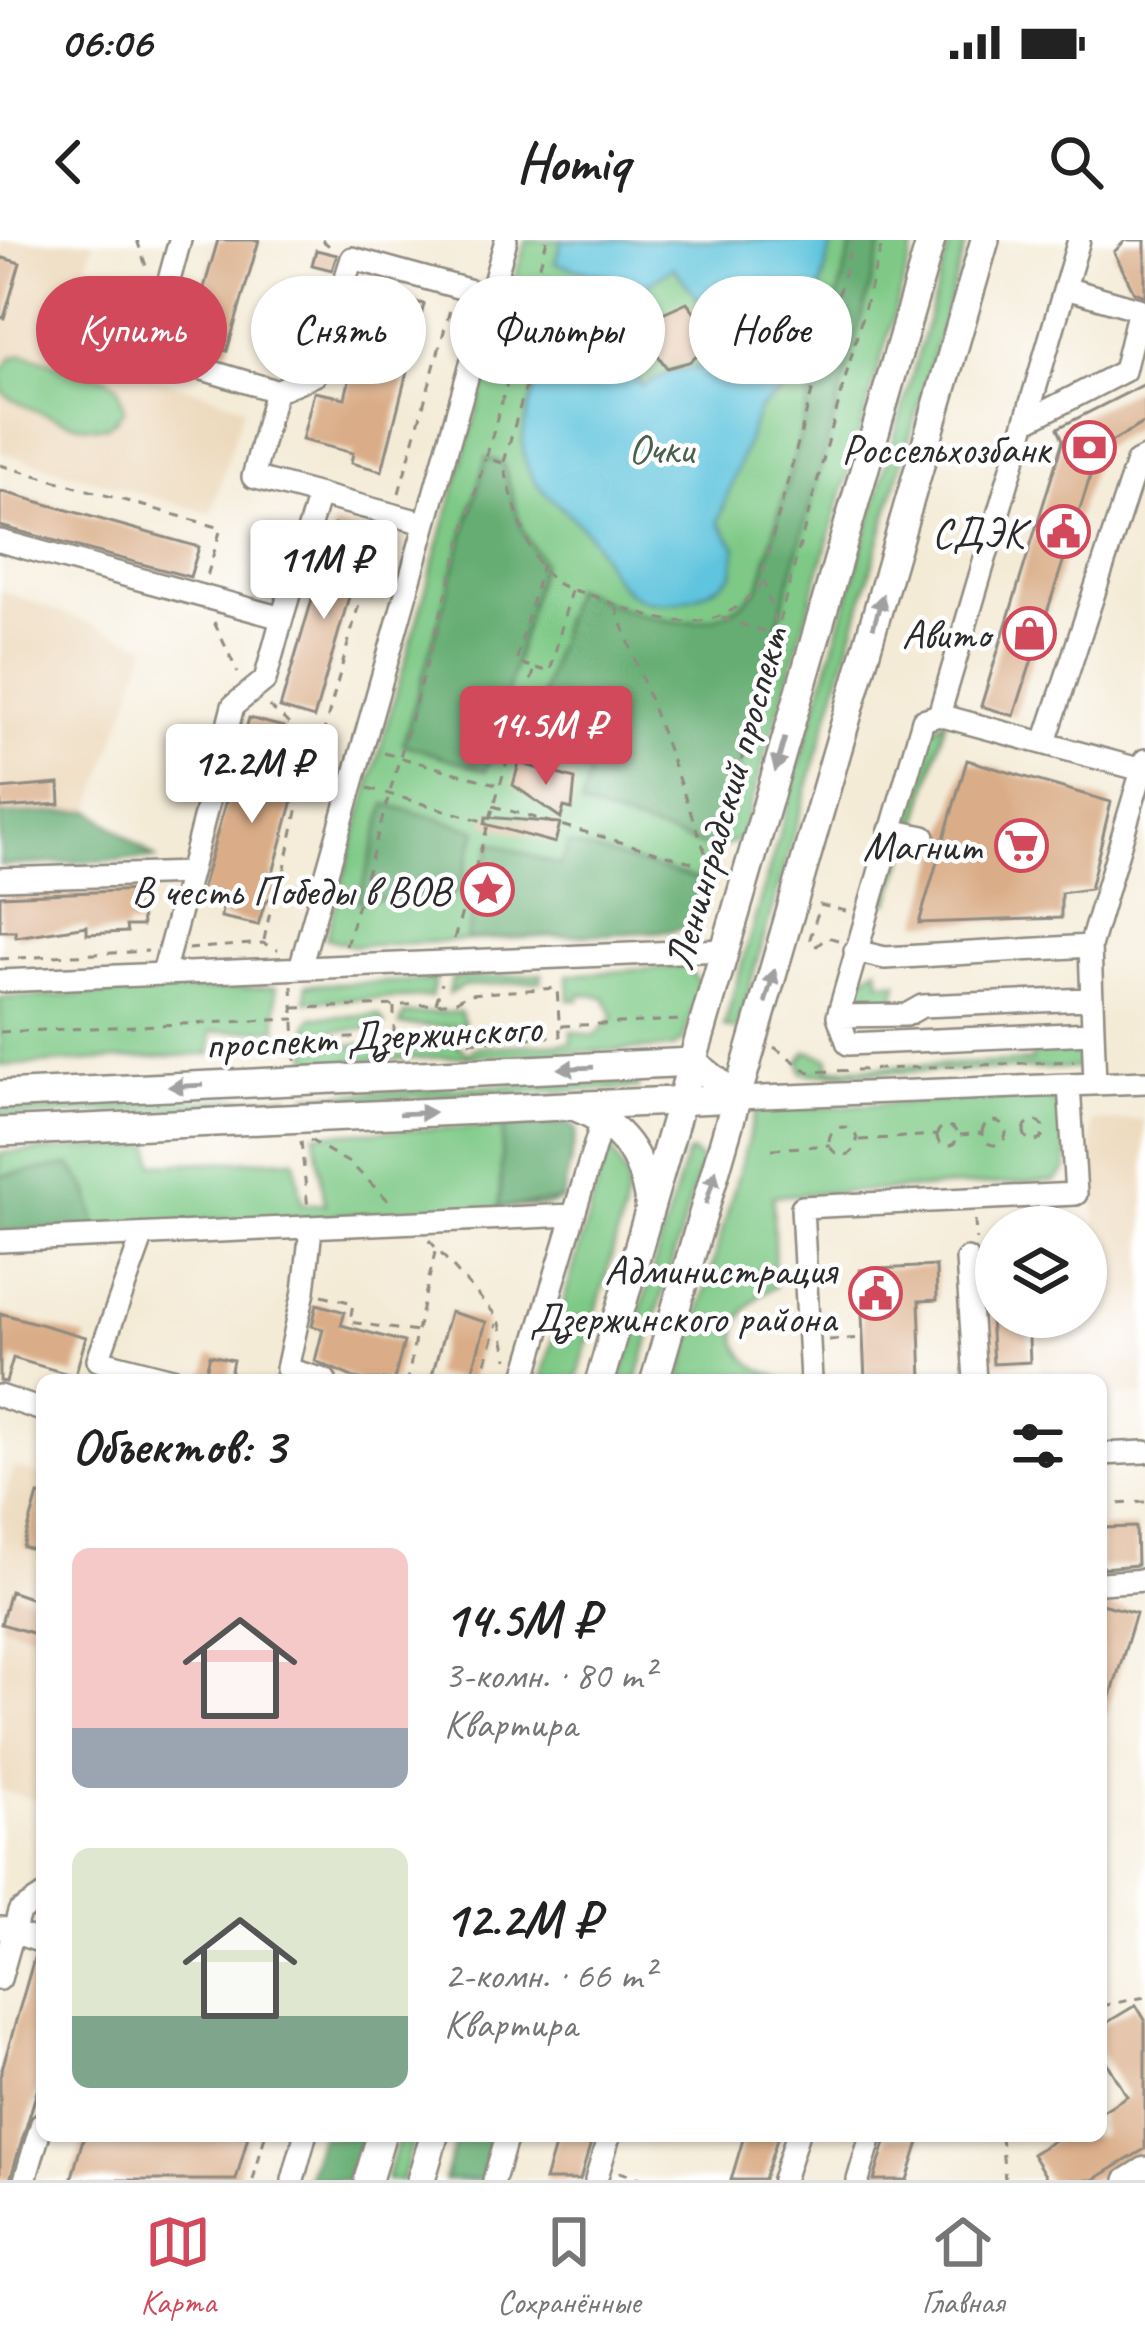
<!DOCTYPE html>
<html lang="ru">
<head>
<meta charset="utf-8">
<style>
  body { margin:0; font-family:Caveat,sans-serif; background:#f6f6f6; color:#222; height:100vh; display:flex; flex-direction:column; font-size:45px; white-space:nowrap }
  * { box-sizing:border-box; margin:0 }
  p { font-size:39px; color:#767676 }
  .icon { flex:none; width:66px; height:66px; fill:none; stroke:currentColor; stroke-width:2; stroke-linecap:round; stroke-linejoin:round }
  .map { position:relative; flex:1; overflow:hidden }
  .panel { position:absolute; left:36px; top:1134px; width:1071px; height:768px; display:flex; flex-direction:column; background:#fff; border-radius:18px; box-shadow:0 3px 9px #0004 }
  .panel>* { flex:none }
  .banner { position:absolute; left:36px; top:36px; width:1074px; height:108px; display:flex; gap:24px }
  .fabs { position:absolute; left:975px; top:966px; display:grid; gap:24px }
  .fabs a { display:grid; place-items:center; width:132px; height:132px; border-radius:50%; background:#fff; box-shadow:0 3px 9px #0004; font-size:60px }
  .price { position:absolute; translate:-50% -102px; padding:0 27px; border-radius:12px; background:#fff; color:#222; font-size:39px; line-height:78px; filter:drop-shadow(0 3px 6px #0008) }
  .price::after { content:''; position:absolute; left:50%; top:72px; width:36px; height:27px; margin-left:-18px; background:inherit; clip-path:polygon(0 0,100% 0,50% 100%) }
  .price.active { background:#d1495b; color:#fff }
  ul { padding:0; list-style:none }
  li { display:flex; align-items:center; gap:36px; height:300px; padding:0 36px }
  li span { display:grid; place-items:center; flex:none; width:336px; height:240px; border-radius:18px; color:#555 }
  li>.icon { margin-inline-start:auto }
  span .icon { width:144px; height:144px; fill:#fffc; stroke-width:1 }
  li b { font-size:51px }
  h2 { display:flex; justify-content:space-between; align-items:center; height:144px; padding:0 36px; font-size:51px }
  .tag { padding:0 42px; border-radius:54px; background:#fff; box-shadow:0 3px 9px #0004; font-size:42px; line-height:108px }
  .tag.active { background:#d1495b; color:#fff }
  .status { display:flex; justify-content:space-between; align-items:center; height:84px; padding:0 60px; background:#fff; direction:ltr }
  .status svg { height:33px; fill:currentColor }
  header { display:flex; justify-content:space-between; align-items:center; height:156px; padding:0 36px; background:#fff; font-size:54px; font-weight:600 }
  .tabs { display:flex; justify-content:space-around; align-items:center; height:168px; border-top:3px solid #e0e0e0; background:#fff; font-size:33px; color:#767676 }
  .tabs a { display:grid; justify-items:center; gap:6px }
  .tabs .active { color:#d1495b }
  .map>svg:first-child { display:block }
  .built { fill:#ecd8ba }
  .green { fill:#7ec986; stroke:#547a58; stroke-width:3 }
  .forest { fill:#66ad73; stroke:#486c4f; stroke-width:3 }
  .water { fill:#5fc4dd; stroke:#457884; stroke-width:3 }
  .building { fill:#daad88 }
  .lines { fill:none; stroke-linecap:round; stroke-linejoin:round }
  .minor-casing { stroke:#908b81; stroke-width:26 }
  .major-casing { stroke:#908b81; stroke-width:32 }
  .path { stroke:#908b81; stroke-width:3; stroke-dasharray:9 9; stroke-linecap:butt }
  .minor { stroke:#fff; stroke-width:21 }
  .major { stroke:#fff; stroke-width:27 }
  .oneway { fill:#a0a0a0 }
  .labels { text-anchor:middle; stroke-width:9; stroke-linejoin:round; paint-order:stroke }
  .park-label { font-size:42px; fill:#48624b; stroke:#fff }
  .poi-label { font-size:42px; fill:#2b2b2b; stroke:#fff; text-anchor:end }
  .street-label { font-size:42px; fill:#2b2b2b; stroke:#fff }
</style>
</head>
<body>
<div class="status"><b>06:06</b><svg viewBox="0 0 49 12"><path d="M0 12V9h3v3zM5 12V6h3v6zM10 12V3h3v9zM15 12V0h3v12zM26 1h20v11H26zM47 4h2v5h-2z"/></svg></div>
<header><svg class="icon" aria-label="back" viewBox="0 0 24 24"><path d="M15 5l-7 7 7 7"/></svg>Homiq<svg class="icon" aria-label="search" viewBox="0 0 24 24"><circle cx="10" cy="10" r="6"/><path d="M15 15l6 6"/></svg></header>
<div class="map">
<svg width="1145" height="1940" viewBox="0 0 1145 1940">
  <rect width="100%" height="100%" fill="#fff"/>
  <filter id="ink" filterUnits="userSpaceOnUse"><feTurbulence type="fractalNoise" baseFrequency=".00833" numOctaves="2"/><feDisplacementMap in="SourceGraphic" scale="24" xChannelSelector="R" yChannelSelector="G"/><feConvolveMatrix kernelMatrix="1 2 1 2 8 2 1 2 1" color-interpolation-filters="sRGB"/></filter>
  <filter id="wash" filterUnits="userSpaceOnUse"><feTurbulence type="fractalNoise" baseFrequency=".004" numOctaves="4" result="noise"/><feDisplacementMap in="SourceGraphic" scale="48" xChannelSelector="R" yChannelSelector="G"/><feGaussianBlur stdDeviation="2.7" result="paint"/><feColorMatrix in="noise" values="0 0 0 0 0 0 0 0 0 0 0 0 0 0 0 0 0 1.4 0 .05"/><feComposite in="paint" operator="in"/></filter>
  <g filter="url(#wash)">
    <rect width="100%" height="100%" fill="#f4ebd7"/>
    <!-- built -->
    <path class="built" d="M0,0H94L65,107L244,166L211,274L0,212Z
      M0,350L148,405L91,570L0,573Z
      M1145,879V1155L1101,1157V1140H1041L1036,1077H1086V1020L1097,1018L1091,882Z
      M13,1227L42,1235V1562L0,1550V1277Z"/>
    <!-- green -->
    <path class="green" d="M526,0H916L741,599L716,610L696,684L671,691L353,706L326,698Z
      M951,0H967L737,790L724,786Z
      M23,114L106,138L118,146L124,170C117,178 113,185 102,187C82,190 17,166 3,152L1,132L12,117Z
      M946,480L918,582L911,581C902,556 920,490 946,480Z
      M904,601L910,603L889,663L883,658L897,604Z
      M687,726L700,744L683,801L672,808L308,823V807L453,801L467,813L477,807L571,803V791L594,796L614,777L604,757L580,754L579,760H569L568,735Z
      M878,728L880,742H898L894,761L883,767L865,763L859,751L861,738Z
      M542,734L541,741L463,746L449,754L452,739Z
      M435,740L431,757L306,761V745Z
      M276,747L277,789L211,792V814L0,826V758Z
      M460,772L464,783L460,787L400,785L404,774Z
      M379,775L385,784L379,788L311,792L307,787L312,777Z
      M1078,807L1088,816V825L1080,828L810,834L802,832L800,820L807,811L829,818V829L1032,821V809Z
      M637,839L638,848L309,862L308,855Z
      M1040,855C1073,862 1065,902 1067,929L1055,941L773,956L775,1047C746,1060 720,1094 750,1122C759,1131 773,1134 783,1140H680L756,871Z
      M288,856V864L0,878V870Z
      M568,883L577,890L562,960L548,966L0,991V913L151,905L154,924L295,919L302,964H325L315,894Z
      M609,905L628,941L624,971L577,1140H541Z
      M691,912L702,921L637,1140H620L686,916Z
      M399,1896H415L402,1940H386Z"/>
    <!-- forest -->
    <path class="forest" d="M853,0H883L716,610L581,566L589,534L526,513L572,347C635,374 705,410 759,347Z
      M486,218L503,223L522,289L542,322L486,531L403,504Z
      M386,564L477,590L458,653L358,661Z
      M92,571L155,618L0,626V575Z
      M492,602L560,626L569,604L707,642L696,684L671,691L466,700Z
      M568,883L577,890L562,960L499,968L503,887Z
      M70,925L88,950L97,988L0,991V936Z
      M320,1896H363L350,1940H307Z
      M457,1896H493L481,1940H444Z"/>
    <!-- water -->
    <path class="water" d="M562,0H833L796,141L759,169L718,282L736,307L733,334C703,361 648,379 617,341C605,327 600,307 588,293C561,261 520,247 523,198C525,164 546,123 556,91L627,113L641,147L670,132L699,128L719,105L710,73L673,27L645,47L555,23Z"/>
    <g id="blocks">
      <!-- building -->
      <path class="building" d="M218,0H259L227,111L189,99Z
        M1126,0H1145V56L1134,52L1114,12Z
        M316,10L337,15L332,30L312,25Z
        M0,17L20,23L4,78L0,77Z
        M370,42L397,49L395,57L424,64L382,231L351,223L353,213L302,200L314,152L345,158L351,133L362,136L375,83L361,79Z
        M595,59L656,76L687,62L703,83L711,106L689,122L667,128L645,98L591,82Z
        M1145,144V182L1099,209L1014,476L981,466L1063,200L1058,188Z
        M0,251L199,307L190,337L0,286Z
        M334,285L367,294L314,478L280,468Z
        M249,478L284,487L278,510L305,516L273,633L278,652L265,662L258,685L221,677L222,668L198,662Z
        M967,520L1111,562L1090,649L1061,653V678L919,683Z
        M519,523L575,539L572,569L564,567L561,578L513,545Z
        M59,544L60,564L1,568L0,549Z
        M486,577L560,583L555,603L485,584Z
        M140,650L142,686H126L127,692L87,694V686L16,697L15,691H0V656Z
        M936,1026L937,1060L919,1061L922,1140H865L860,1030Z
        M317,1064L345,1072L341,1085L404,1102L394,1140H359L315,1121L323,1089L312,1086Z
        M450,1072L486,1082L470,1140L432,1135Z
        M0,1073L86,1097L75,1136L13,1118L6,1142L0,1141Z
        M990,1077H1028L1030,1122L993,1124Z
        M210,1115L233,1120L229,1140L205,1135Z
        M38,1255H42V1313L23,1307Z
        M1136,1287L1137,1325L1101,1328V1288Z
        M10,1351L42,1362V1396L1,1384Z
        M1101,1364L1136,1373L1105,1476H1101Z
        M35,1715L42,1717V1835L10,1940H0V1836Z
        M1136,1765L1145,1780V1909L1093,1940H1048L1032,1914L1061,1896H1101V1872L1127,1856L1101,1812V1786Z
        M84,1896H248L236,1940H71Z
        M558,1896H593L580,1940H545Z
        M744,1896H778L764,1940H731Z
        M887,1896H921L907,1940H874Z"/>
    </g>
  </g>
  <g filter="url(#ink)">
    <use href="#blocks" fill-opacity="0" stroke="#908b81" stroke-width="3"/>
    <g class="lines">
      <defs>
        <path id="minor" d="M180,0L149,113L276,151L253,237L424,283
          M1079,0L939,475L923,480L838,776L848,804L1091,793
          M276,151L315,135L352,18L490,56
          M1027,181L1124,131L1139,69L1065,48
          M0,301L282,378L265,440L233,466L190,633
          M282,378L319,255
          M939,475L1142,530
          M1045,502L1137,222L1145,218
          M890,590L924,597
          M0,639L190,633L163,733
          M855,711L885,718L1090,706
          M300,728L506,0
          M0,741L723,710
          M838,776L906,775L922,766L1088,759
          M1095,844L1090,706L1145,520
          M738,858L1145,842
          M311,989L304,1051L287,1129L325,1140
          M143,995L98,1120L176,1140
          M0,1001L572,975
          M967,1019L975,1140
          M524,1140L603,878
          M811,1140L802,967L1076,954L1069,845
          M0,1156L42,1170
          M1101,1214L1145,1212
          M1101,1343L1145,1340
          M1,1688L42,1702
          M0,1739L19,1672L42,1657
          M25,1940L42,1883
          M293,1940L305,1896
          M494,1940L507,1896
          M596,1940L609,1896
          M783,1940L797,1896
          M858,1940L871,1896
          M1126,1940L1145,1928"/>
        <path id="major" d="M0,855L693,822L738,858
          M576,867C622,886 642,915 649,963
          M0,892L738,858
          M600,1140L931,0
          M655,1140L985,0
          M368,1940L381,1896
          M421,1940L434,1896"/>
      </defs>
      <!-- minor casing -->
      <use href="#minor" class="minor-casing"/>
      <!-- major casing -->
      <use href="#major" class="major-casing"/>
      <!-- path -->
      <path class="path" d="M137,0L148,32
        M322,0L333,9
        M547,0L486,218L503,223C512,256 527,321 555,342C565,349 586,353 599,358C656,382 713,401 759,347L853,0
        M504,222L543,87L532,65
        M0,225L221,288L206,340
        M399,253L451,66
        M616,367L709,623
        M722,378L778,396L764,340
        M214,382L238,433
        M536,428L550,432L571,350
        M269,466L295,489L308,514
        M384,513L496,544
        M368,548L486,582
        M493,566L709,627
        M694,694L883,0
        M454,699L535,428L516,422L542,324
        M264,700L271,667L279,656L309,515L321,502L379,291
        M838,700L827,697L817,706L809,702L820,665L850,672
        M346,706L485,219
        M188,709L263,703L278,710
        M0,719L148,711
        M292,746L296,821
        M436,763L442,743
        M294,768L436,764L455,762L468,754L557,748L560,796L469,802L458,794L295,800
        M561,786L681,780
        M0,792L295,779
        M394,794V767
        M774,807L809,832L1074,821
        M982 893a12 12 0 1 1 24 0a12 12 0 1 1-24 0Z
        M1024 891a10 10 0 1 1 20 0a10 10 0 1 1-20 0Z
        M937 896a10 10 0 1 1 20 0a10 10 0 1 1-20 0Z
        M829 901a14 14 0 1 1 28 0a14 14 0 1 1-28 0Z
        M960,895L981,893
        M310,900L351,924L392,964
        M860,900L936,895
        M301,901L308,969
        M772,909L830,905
        M975,980L976,1000
        M429,1000L499,1079L508,1119
        M322,1055L353,1063L350,1082L416,1092L408,1140
        M417,1091L436,1008
        M829,1100L863,1098
        M993,1138L1005,1140
        M481,1140L497,1084
        M1101,1265L1145,1262
        M1101,1766L1145,1757
        M1001,1896L1005,1940
        M619,1932L648,1940
        M253,1940L265,1896"/>
      <!-- minor -->
      <use href="#minor" class="minor"/>
      <!-- major -->
      <use href="#major" class="major"/>
    </g>
    <!-- one-way arrows -->
    <defs><path id="oneway-solid" d="M-6-.8H1V-3.2L6.5 0L1 3.2V.8H-6Z" transform="scale(3)"/></defs>
    <g class="oneway">
      <use href="#oneway-solid" transform="translate(878 371) rotate(-74)"/>
      <use href="#oneway-solid" transform="translate(780 515) rotate(106)"/>
      <use href="#oneway-solid" transform="translate(770 746) rotate(-74)"/>
      <use href="#oneway-solid" transform="translate(576 828) rotate(177)"/>
      <use href="#oneway-solid" transform="translate(186 846) rotate(177)"/>
      <use href="#oneway-solid" transform="translate(417 873) rotate(-3)"/>
      <use href="#oneway-solid" transform="translate(711 947) rotate(-73)"/>
    </g>
  </g>
  <!-- icons -->
  <defs>
    <symbol id="bank-ring" viewBox="-11 -11 22 22"><circle r="9.5" fill="#fff" stroke="#d1495b" stroke-width="1.5"/><path d="M-6-4H6V4H-6ZM0-2.3a2.3 2.3 0 1 0 0 4.6a2.3 2.3 0 1 0 0-4.6Z" fill="#d1495b"/></symbol>
    <symbol id="civic-ring" viewBox="-11 -11 22 22"><circle r="9.5" fill="#fff" stroke="#d1495b" stroke-width="1.5"/><path d="M-.6-6.5H3V-4.5H.6V-3L4-1V1h2V6H-6V1h2V-1L-.6-3ZM-1.2 2.5V6h2.4V2.5Z" fill="#d1495b"/></symbol>
    <symbol id="shop-ring" viewBox="-11 -11 22 22"><circle r="9.5" fill="#fff" stroke="#d1495b" stroke-width="1.5"/><path d="M-5-2.5h2.3a2.7 3.5 0 0 1 5.4 0H5L5.5 6h-11ZM-1.5-2.5h3a1.5 2.3 0 0 0-3 0Z" fill="#d1495b"/></symbol>
    <symbol id="supermarket-ring" viewBox="-11 -11 22 22"><circle r="9.5" fill="#fff" stroke="#d1495b" stroke-width="1.5"/><path d="M-6-5.5h2.5l.6 2H6L4.5 2H-2.5L-4.4-4H-6ZM-1.5 3.2a1.3 1.3 0 1 0 .1 0ZM3 3.2a1.3 1.3 0 1 0 .1 0Z" fill="#d1495b"/></symbol>
    <symbol id="sight-ring" viewBox="-11 -11 22 22"><circle r="9.5" fill="#fff" stroke="#d1495b" stroke-width="1.5"/><path d="M0-6L1.8-2.2L6-1.7L2.9 1.2L3.7 5.4L0 3.3L-3.7 5.4L-2.9 1.2L-6-1.7L-1.8-2.2Z" fill="#d1495b"/></symbol>
  </defs>
  <g fill-rule="evenodd">
    <use href="#bank-ring" x="1060" y="178" width="59" height="59"/>
    <use href="#civic-ring" x="1034" y="262" width="59" height="59"/>
    <use href="#shop-ring" x="1000" y="364" width="59" height="59"/>
    <use href="#supermarket-ring" x="992" y="576" width="59" height="59"/>
    <use href="#sight-ring" x="458" y="620" width="59" height="59"/>
    <use href="#civic-ring" x="846" y="1024" width="59" height="59"/>
  </g>
  <g class="labels">
    <!-- park labels -->
    <g class="park-label">
      <text x="661" y="223">Очки</text>
    </g>
    <!-- poi labels -->
    <g class="poi-label">
      <text x="1050" y="223">Россельхозбанк</text>
      <text x="1024" y="307">СДЭК</text>
      <text x="990" y="408">Авито</text>
      <text x="982" y="620">Магнит</text>
      <text x="449" y="665">В честь Победы в ВОВ</text>
      <text x="836" y="1044">Администрация<tspan x="836" dy="48">Дзержинского района</tspan></text>
    </g>
    <!-- street labels -->
    <g class="street-label">
      <text transform="translate(725 558) rotate(-74)" y="15">Ленинградский проспект</text>
      <text transform="translate(373 795) rotate(-3)" y="15">проспект Дзержинского</text>
    </g>
  </g>
</svg>
<div class="fabs">
<a><svg class="icon" aria-label="layers" viewBox="0 0 24 24"><path d="M12 4l9 5-9 5-9-5zM3 14l9 5 9-5"/></svg></a>
</div>
<b class="price" style="left:324px;top:382px">11M ₽</b>
<b class="price active" style="left:546px;top:548px">14.5M ₽</b>
<b class="price" style="left:252px;top:586px">12.2M ₽</b>
<div class="banner">
<a class="tag active">Купить</a>
<a class="tag">Снять</a>
<a class="tag">Фильтры</a>
<a class="tag">Новое</a>
</div>
<section class="panel">
<h2>Объектов: 3<svg class="icon" aria-label="filters" viewBox="0 0 24 24"><path d="M4 7h16M4 17h16"/><circle cx="9" cy="7" r="2"/><circle cx="15" cy="17" r="2"/></svg></h2>
<ul>
<li><span style="background:linear-gradient(#f6c9c9 75%,#9aa5b1 0)"><svg class="icon" aria-label="home" viewBox="0 0 24 24"><path d="M3 11l9-7 9 7M6 9v11h12V9"/></svg></span><div><b>14.5M ₽</b><p>3-комн. · 80 m²</p><p>Квартира</p></div></li>
<li><span style="background:linear-gradient(#dfe7d0 70%,#7fa58c 0)"><svg class="icon" aria-label="home" viewBox="0 0 24 24"><path d="M3 11l9-7 9 7M6 9v11h12V9"/></svg></span><div><b>12.2M ₽</b><p>2-комн. · 66 m²</p><p>Квартира</p></div></li>
</ul>
</section>
</div>
<nav class="tabs">
<a class="active"><svg class="icon" aria-label="map" viewBox="0 0 24 24"><path d="M3 6l6-2 6 2 6-2v14l-6 2-6-2-6 2zM9 4v14M15 6v14"/></svg>Карта</a>
<a><svg class="icon" aria-label="saved" viewBox="0 0 24 24"><path d="M7 4h10v16l-5-4-5 4z"/></svg>Сохранённые</a>
<a><svg class="icon" aria-label="home" viewBox="0 0 24 24"><path d="M3 11l9-7 9 7M6 9v11h12V9"/></svg>Главная</a>
</nav>
</body>
</html>
